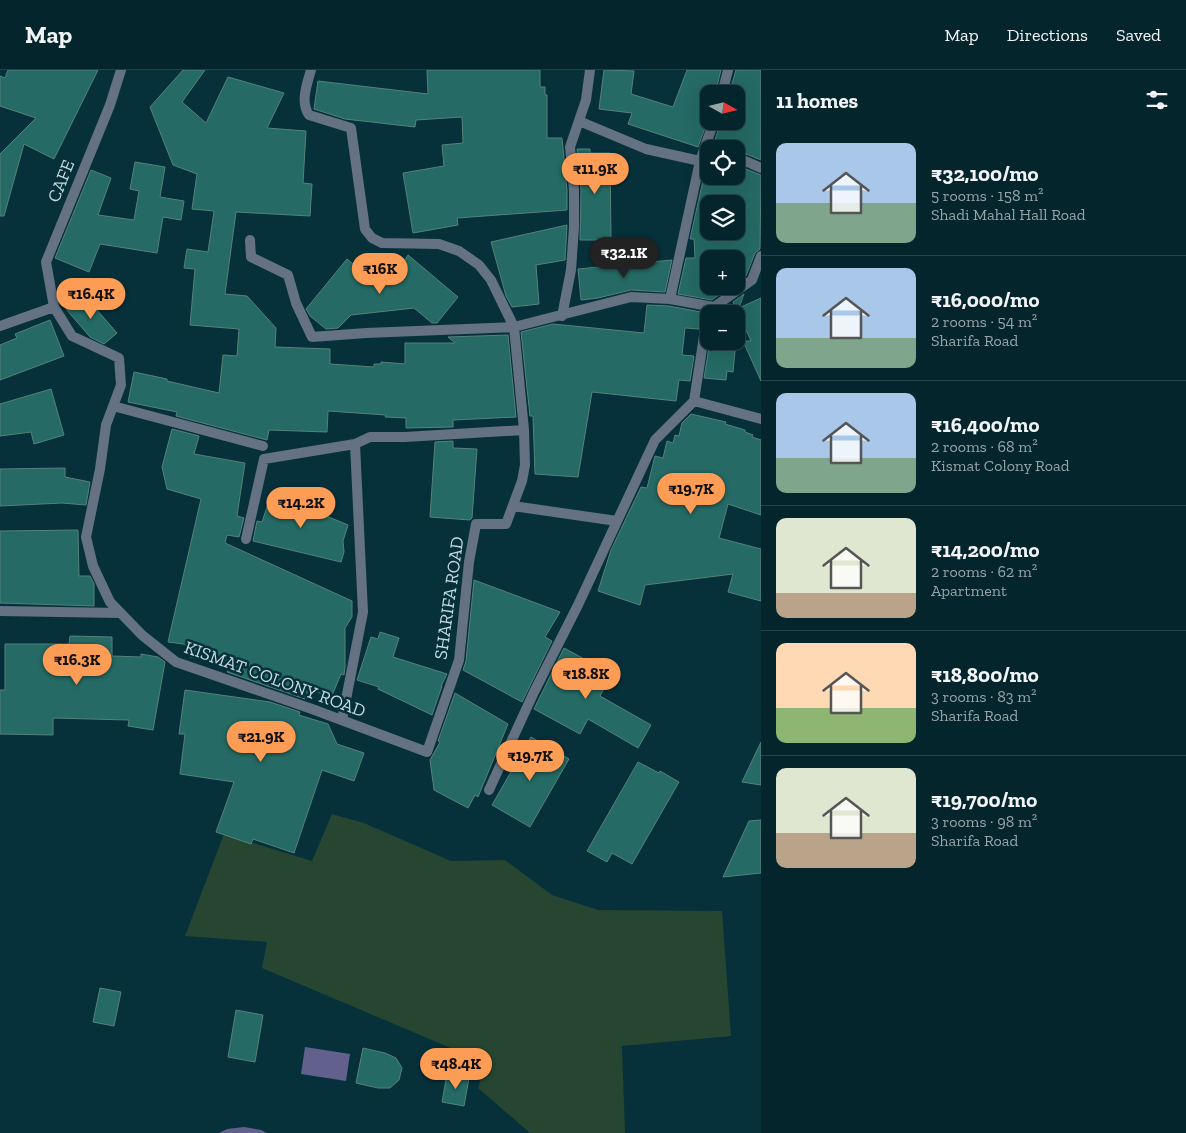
<!DOCTYPE html>
<html lang="en">
<head>
<meta charset="utf-8">
<style>
  body { margin:0; font-family:"Zilla Slab",serif; background:#0d2d34; color:#f1f3f6; height:100vh; display:flex; flex-direction:column; font-size:19px; white-space:nowrap }
  * { box-sizing:border-box; margin:0 }
  p { font-size:16px; color:#97a5a9 }
  .icon { flex:none; width:28px; height:28px; fill:none; stroke:currentColor; stroke-width:2; stroke-linecap:round; stroke-linejoin:round }
  .map { position:relative; flex:1; overflow:hidden }
  .panel { display:flex; flex-direction:column; background:#04252c; width:425px }
  .panel>* { flex:none }
  .needle { width:32px; rotate:98deg }
  .controls { position:absolute; left:700px; top:15px; display:grid; gap:10px }
  .controls a { display:grid; place-items:center; width:45px; height:45px; border-radius:10px; background:#04252c; box-shadow:0 5px 20px #0002,0 0 0 1px #254248; font-size:25px }
  .price { position:absolute; translate:-50% -42px; padding:0 11px; border-radius:18px; background:#fd9c55; color:#111; font-size:16px; line-height:32px; filter:drop-shadow(0 1px 2px #0008) }
  .price::after { content:''; position:absolute; left:50%; top:30px; width:15px; height:11px; margin-left:-8px; background:inherit; clip-path:polygon(0 0,100% 0,50% 100%) }
  .price.selected { background:#222; color:#fff }
  ul { padding:0; list-style:none }
  li { display:flex; align-items:center; gap:15px; height:125px; padding:0 15px }
  li+li { border-top:1px solid #254248 }
  li span { display:grid; place-items:center; flex:none; width:140px; height:100px; border-radius:10px; color:#555 }
  li>.icon { margin-inline-start:auto }
  span .icon { width:60px; height:60px; fill:#fffc; stroke-width:1 }
  li b { font-size:21px }
  h2 { display:flex; justify-content:space-between; align-items:center; height:60px; padding:0 15px; font-size:21px }
  header { display:flex; align-items:center; gap:30px; box-sizing:border-box; height:70px; padding:0 25px; background:#04252c; border-bottom:1px solid #254248 }
  header strong { font-size:24px }
  nav { display:flex; gap:28px; margin-inline-start:auto; font-size:18px }
  main { display:flex; flex:1; min-height:0 }
  .map>svg:first-child { display:block }
  .green { fill:#264631 }
  .water { fill:#62618d }
  .building { fill:#256a64; stroke:#56817c; fill-rule:evenodd }
  .lines { fill:none; stroke-linecap:round; stroke-linejoin:round }
  .minor { stroke:#647283; stroke-width:10 }
  .labels { text-anchor:middle; stroke-width:5; stroke-linejoin:round; paint-order:stroke }
  .street-label { font-size:18px; fill:#c5dae0; stroke:#06313b }
</style>
</head>
<body>
<header>
<strong>Map</strong>
<nav><a>Map</a><a>Directions</a><a>Saved</a></nav>
</header>
<main>
<div class="map">
<svg width="761" height="1063" viewBox="0 0 761 1063">
  <rect width="100%" height="100%" fill="#06313b"/>
  <!-- green -->
  <path class="green" d="M332,744L364,753L451,791L505,790L552,825L598,840L722,841L731,966L622,976L625,1063H530L478,1018L486,993L262,898L267,872L185,866L224,764L312,791Z"/>
  <!-- water -->
  <path class="water" d="M305,977L350,984L346,1011L301,1004Z
    M244,1057L261,1060L267,1063H219L227,1059Z"/>
  <!-- building -->
  <path class="building" d="M8,0H98L54,89L24,74L4,146H0V84L36,48L0,36V6L5,8Z
    M183,0H205L182,32L206,53L228,7L284,23L267,58L306,61L303,113L312,114L310,146L236,142L225,224L247,226L276,258L275,277L330,279V294L374,297V294H381V292L405,294V273H455L448,267L508,265L516,347L453,350V357L406,358V348L385,347L386,345L328,341L327,362L269,360L267,370L176,346L177,342L128,332L134,302L167,309V311L219,323L223,285L237,286L239,259L190,255L195,199L184,198L187,179L208,182L214,141L192,139L197,104L173,95L150,37Z
    M427,0H540V17H545V25H547V68H562L567,120V140L457,148L458,155L413,163L403,103L444,96L442,75L463,73L462,47L416,50L415,57L345,49L314,39L318,11L428,24Z
    M604,0L634,1L631,24L673,37L687,0H721L715,24H709V47L698,77L628,54L632,43L599,39Z
    M736,0H761V90L736,80V79H712L721,51H736V24H729Z
    M577,79H590V83H610L611,170H580L581,120Z
    M135,92L165,97L160,127L184,131L181,150L163,147L157,183L100,174L89,202L55,188L91,100L111,108L98,145L134,150L139,121L130,119Z
    M736,95L761,105L760,179L755,183L746,206L736,213V189H709V216H731L712,230L678,224L686,188H695L694,169H690L704,106H736ZM709,134H736V161H709Z
    M567,155L565,190L536,195L539,234L512,237L506,226L491,172Z
    M408,185L458,227L437,253H432L414,238L351,245L338,258L326,259L310,246L306,239L347,189L377,214L391,212Z
    M672,190L665,222L631,220L598,228L581,230L578,199Z
    M83,224L117,263L104,274L90,267L66,239Z
    M744,224L739,238L761,228V311L743,271H751L733,232Z
    M647,235L669,236L701,242L699,259L685,258L682,285L694,286L690,311L679,310L676,331L592,322L578,407L535,404L533,346H530L521,262L553,254L644,263Z
    M50,250L64,286L0,310V275L17,268L15,264Z
    M710,271H736L733,302L727,301L726,310L704,308Z
    M51,319L64,365L34,374L31,362L0,366V334Z
    M691,344L726,352L725,354L745,360V362L753,365L752,367L761,370V445L728,434L719,468L761,479V531L728,522L733,504L645,515L640,535L598,521L611,480L641,417L647,418L655,386L663,388L667,371L673,373L675,365L679,366L682,353Z
    M172,359L199,366L194,384L245,393L237,446L244,448L239,467L227,465L225,473L352,531V547L345,558V597L344,605L341,604L331,628L309,618L305,629L227,602L230,596L190,587L191,575L168,572L201,429L167,419L162,397Z
    M453,371V378L477,379L472,448L470,450L430,447L435,372Z
    M65,398V407L90,412L86,435L62,433L0,436V399Z
    M272,422L301,432L300,435L348,455L343,471L344,482L341,492L253,471L257,451L262,452Z
    M78,460L79,506H90L94,514V536L0,533V461Z
    M474,510L560,542L545,567L552,571L522,632L463,600L466,591Z
    M380,562L399,568L393,587L447,604L441,616H442L432,645L378,619L379,617L357,610L371,567L378,569Z
    M70,566L112,567V586L141,587V584L158,587L165,592L153,660L128,656L129,650L53,648V665L0,664V620H5V574H69Z
    M564,578L612,604L600,626L651,655L638,678L588,649L580,664L534,639Z
    M185,620L270,632L300,642L299,645L328,654L337,674L364,683L354,711L322,700L294,783L253,769L251,774L216,762L234,712L180,704L185,664H179Z
    M455,623L508,654L478,727L475,725L468,738L434,720L430,690L440,672L438,671Z
    M531,667L569,689L530,757L492,735Z
    M761,672V715L742,712Z
    M638,692L659,703L660,701L679,712L632,794L612,783L607,792L587,781Z
    M761,750V803L723,807L749,751Z
    M100,918L121,922L114,956L93,952Z
    M236,940L263,945L255,992L228,987Z
    M363,978L385,983L396,988L402,998L399,1010L390,1018H378L356,1013Z
    M447,1004L469,1008L464,1036L442,1032Z"/>
  <g class="lines">
    <!-- minor -->
    <path class="minor" d="M121,0L110,35L46,192L54,237L72,266L119,288L121,315L106,355L100,399L86,467L93,496L110,532L142,565L176,592L312,639L427,682L459,590L469,492L476,454H506L522,411L525,395L524,360L514,257L491,210L479,195L459,181L439,174L382,173L372,168L365,159L351,58L309,45C300,32 307,14 311,0
      M722,24L728,0
      M579,51L646,79L700,91
      M736,87L761,98
      M250,170L251,187L288,205L296,233L312,267L366,263L514,257L631,227L670,229L714,237
      M670,229L700,91L714,51
      M714,237L752,210L761,186
      M562,246L571,200L574,157V120L570,77L586,30L590,0
      M0,256L54,237
      M694,331L761,349
      M113,336L263,376
      M513,436L617,451
      M246,469L264,389L355,374L370,367H405L524,360
      M0,541L120,543
      M342,650L363,542L355,374
      M489,720L534,622L578,535L655,370L694,331L704,266L709,252"/>
  </g>
  <g class="labels">
    <!-- street labels -->
    <g class="street-label">
      <text transform="translate(61 111) rotate(-68)" y="6">CAFE</text>
      <text transform="translate(449 528) rotate(-82)" y="6">SHARIFA ROAD</text>
      <text transform="translate(275 609) rotate(20)" y="6">KISMAT COLONY ROAD</text>
    </g>
  </g>
</svg>
<div class="controls">
<a><svg class="needle" viewBox="-14 -14 28 28"><path d="M0-13l5 13h-10z" fill="#e53935"/><path d="M0 13l5-13h-10z" fill="#97a5a9"/></svg></a>
<a><svg class="icon" aria-label="locate" viewBox="0 0 24 24"><circle cx="12" cy="12" r="6"/><path d="M12 2v4M12 18v4M2 12h4M18 12h4"/></svg></a>
<a><svg class="icon" aria-label="layers" viewBox="0 0 24 24"><path d="M12 4l9 5-9 5-9-5zM3 14l9 5 9-5"/></svg></a>
<a>+</a>
<a>−</a>
</div>
<b class="price" style="left:595px;top:125px">₹11.9K</b>
<b class="price selected" style="left:624px;top:209px">₹32.1K</b>
<b class="price" style="left:380px;top:225px">₹16K</b>
<b class="price" style="left:91px;top:250px">₹16.4K</b>
<b class="price" style="left:691px;top:445px">₹19.7K</b>
<b class="price" style="left:301px;top:459px">₹14.2K</b>
<b class="price" style="left:77px;top:616px">₹16.3K</b>
<b class="price" style="left:586px;top:630px">₹18.8K</b>
<b class="price" style="left:261px;top:693px">₹21.9K</b>
<b class="price" style="left:530px;top:712px">₹19.7K</b>
<b class="price" style="left:456px;top:1020px">₹48.4K</b>
</div>
<section class="panel">
<h2>11 homes<svg class="icon" aria-label="filters" viewBox="0 0 24 24"><path d="M4 7h16M4 17h16"/><circle cx="9" cy="7" r="2"/><circle cx="15" cy="17" r="2"/></svg></h2>
<ul>
<li><span style="background:linear-gradient(#a9c7e8 60%,#7fa58c 0)"><svg class="icon" aria-label="home" viewBox="0 0 24 24"><path d="M3 11l9-7 9 7M6 9v11h12V9"/></svg></span><div><b>₹32,100/mo</b><p>5 rooms · 158 m²</p><p>Shadi Mahal Hall Road</p></div></li>
<li><span style="background:linear-gradient(#a9c7e8 70%,#7fa58c 0)"><svg class="icon" aria-label="home" viewBox="0 0 24 24"><path d="M3 11l9-7 9 7M6 9v11h12V9"/></svg></span><div><b>₹16,000/mo</b><p>2 rooms · 54 m²</p><p>Sharifa Road</p></div></li>
<li><span style="background:linear-gradient(#a9c7e8 65%,#7fa58c 0)"><svg class="icon" aria-label="home" viewBox="0 0 24 24"><path d="M3 11l9-7 9 7M6 9v11h12V9"/></svg></span><div><b>₹16,400/mo</b><p>2 rooms · 68 m²</p><p>Kismat Colony Road</p></div></li>
<li><span style="background:linear-gradient(#dfe7d0 75%,#b9a48a 0)"><svg class="icon" aria-label="home" viewBox="0 0 24 24"><path d="M3 11l9-7 9 7M6 9v11h12V9"/></svg></span><div><b>₹14,200/mo</b><p>2 rooms · 62 m²</p><p>Apartment</p></div></li>
<li><span style="background:linear-gradient(#ffd9b3 65%,#8fb573 0)"><svg class="icon" aria-label="home" viewBox="0 0 24 24"><path d="M3 11l9-7 9 7M6 9v11h12V9"/></svg></span><div><b>₹18,800/mo</b><p>3 rooms · 83 m²</p><p>Sharifa Road</p></div></li>
<li><span style="background:linear-gradient(#dfe7d0 65%,#b9a48a 0)"><svg class="icon" aria-label="home" viewBox="0 0 24 24"><path d="M3 11l9-7 9 7M6 9v11h12V9"/></svg></span><div><b>₹19,700/mo</b><p>3 rooms · 98 m²</p><p>Sharifa Road</p></div></li>
</ul>
</section>
</main>
</body>
</html>
